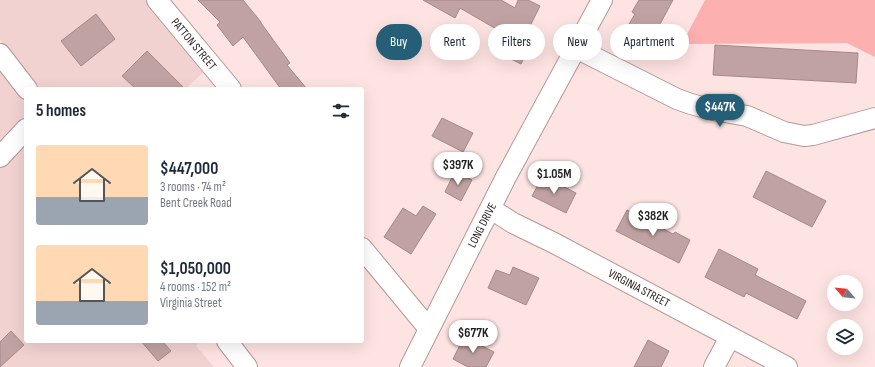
<!DOCTYPE html>
<html lang="en">
<head>
<meta charset="utf-8">
<style>
  body { margin:0; font-family:"Sofia Sans Condensed",sans-serif; background:#f6f6f7; color:#1f2937; height:100vh; display:flex; flex-direction:column; font-size:15px; white-space:nowrap }
  * { box-sizing:border-box; margin:0 }
  p { font-size:13px; color:#747a83 }
  .icon { flex:none; width:22px; height:22px; fill:none; stroke:currentColor; stroke-width:2; stroke-linecap:round; stroke-linejoin:round }
  .map { position:relative; flex:1; overflow:hidden }
  .drawer { position:absolute; left:24px; top:87px; width:340px; height:256px; display:flex; flex-direction:column; background:#fff; border-radius:4px; box-shadow:0 4px 16px #0002 }
  .drawer>* { flex:none }
  .top-card { position:absolute; left:376px; top:24px; width:380px; height:36px; display:flex; gap:8px }
  .needle { width:26px; rotate:297deg }
  .buttons { position:absolute; left:827px; top:275px; display:grid; gap:8px }
  .buttons a { display:grid; place-items:center; width:36px; height:36px; border-radius:50%; background:#fff; box-shadow:0 4px 16px #0002; font-size:20px }
  .price { position:absolute; translate:-50% -34px; padding:0 9px; border-radius:14px; background:#fff; color:#222; font-size:13px; line-height:26px; filter:drop-shadow(0 1px 2px #0008) }
  .price::after { content:''; position:absolute; left:50%; top:24px; width:12px; height:9px; margin-left:-6px; background:inherit; clip-path:polygon(0 0,100% 0,50% 100%) }
  .price.current { background:#245f77; color:#fff }
  ul { padding:0; list-style:none }
  li { display:flex; align-items:center; gap:12px; height:100px; padding:0 12px }
  li span { display:grid; place-items:center; flex:none; width:112px; height:80px; border-radius:4px; color:#555 }
  li>.icon { margin-inline-start:auto }
  span .icon { width:48px; height:48px; fill:#fffc; stroke-width:1 }
  li b { font-size:17px }
  h2 { display:flex; justify-content:space-between; align-items:center; height:48px; padding:0 12px; font-size:17px }
  .chip { padding:0 14px; border-radius:18px; background:#fff; box-shadow:0 4px 16px #0002; font-size:14px; line-height:36px }
  .chip.current { background:#245f77; color:#fff }
  .map>svg:first-child { display:block }
  .built { fill:#f1d2d1 }
  .green { fill:#fcb0af }
  .building { fill:#c1a2a2; stroke:#a58887 }
  .lines { fill:none; stroke-linecap:round; stroke-linejoin:round }
  .minor-casing { stroke:#b59796; stroke-width:22 }
  .minor { stroke:#fff; stroke-width:20 }
  .labels { text-anchor:middle; stroke-width:3.5; stroke-linejoin:round; paint-order:stroke }
  .street-label { font-size:12px; fill:#231818; stroke:#fff }
</style>
</head>
<body>
<div class="map">
<svg width="875" height="367" viewBox="0 0 875 367">
  <rect width="100%" height="100%" fill="#fde3e2"/>
  <!-- built -->
  <path class="built" d="M0,0H146L205,71L185,89H38L0,40Z
    M0,68L26,102V341H199L196,346L214,367H0Z"/>
  <!-- green -->
  <path class="green" d="M705,0H875V57L847,43L682,44Z"/>
  <!-- building -->
  <path class="building" d="M198,0H243L261,22V23L290,63L287,65L307,89H281L243,37L233,46L217,25L220,22Z
    M423,0H501L515,8L518,0H528L540,6L523,40L531,44L521,64L489,48L498,30L460,8L455,18Z
    M639,0H673L653,37L629,24L635,14L632,12Z
    M96,14L115,39L81,66L61,41Z
    M715,45L858,53L856,83L713,75Z
    M147,51L185,89H136L122,76Z
    M442,118L473,133L463,152L432,136Z
    M455,171L472,180L461,201L445,192Z
    M766,171L826,201L812,227L753,197Z
    M543,176L576,193L566,213L532,196Z
    M423,206L436,214L411,254L384,237L403,208L416,216Z
    M627,210L673,234L675,232L690,240L679,263L616,231Z
    M719,249L758,269L755,275L806,301L797,319L746,293L744,297L705,277Z
    M513,267L539,278L526,305L488,288L496,270L510,275Z
    M11,331L24,345L0,367V342Z
    M464,337L494,352L486,367H468L453,359Z
    M648,340L669,351L661,367H634Z
    M141,341H162L171,351L158,361Z"/>
  <g class="lines">
    <defs>
      <path id="minor" d="M157,0L231,89
        M576,48L677,99L691,104L713,110L747,116L784,132L804,136L813,135L875,118
        M0,54L27,89
        M0,157L26,129
        M491,209L513,223L554,243L787,367
        M362,248L429,329
        M227,341L247,367
        M410,367L506,177L602,0
        M714,367L730,337"/>
    </defs>
    <!-- minor casing -->
    <use href="#minor" class="minor-casing"/>
    <!-- minor -->
    <use href="#minor" class="minor"/>
  </g>
  <g class="labels">
    <!-- street labels -->
    <g class="street-label">
      <text transform="translate(194 44) rotate(50)" y="4">PATTON STREET</text>
      <text transform="translate(482 225) rotate(-63)" y="4">LONG DRIVE</text>
      <text transform="translate(639 288) rotate(28)" y="4">VIRGINIA STREET</text>
    </g>
  </g>
</svg>
<div class="buttons">
<a><svg class="needle" viewBox="-14 -14 28 28"><path d="M0-13l5 13h-10z" fill="#e53935"/><path d="M0 13l5-13h-10z" fill="#747a83"/></svg></a>
<a><svg class="icon" aria-label="layers" viewBox="0 0 24 24"><path d="M12 4l9 5-9 5-9-5zM3 14l9 5 9-5"/></svg></a>
</div>
<b class="price current" style="left:720px;top:128px">$447K</b>
<b class="price" style="left:458px;top:186px">$397K</b>
<b class="price" style="left:554px;top:195px">$1.05M</b>
<b class="price" style="left:653px;top:237px">$382K</b>
<b class="price" style="left:473px;top:354px">$677K</b>
<div class="top-card">
<a class="chip current">Buy</a>
<a class="chip">Rent</a>
<a class="chip">Filters</a>
<a class="chip">New</a>
<a class="chip">Apartment</a>
</div>
<section class="drawer">
<h2>5 homes<svg class="icon" aria-label="filters" viewBox="0 0 24 24"><path d="M4 7h16M4 17h16"/><circle cx="9" cy="7" r="2"/><circle cx="15" cy="17" r="2"/></svg></h2>
<ul>
<li><span style="background:linear-gradient(#ffd9b3 65%,#9aa5b1 0)"><svg class="icon" aria-label="home" viewBox="0 0 24 24"><path d="M3 11l9-7 9 7M6 9v11h12V9"/></svg></span><div><b>$447,000</b><p>3 rooms · 74 m²</p><p>Bent Creek Road</p></div></li>
<li><span style="background:linear-gradient(#ffd9b3 70%,#9aa5b1 0)"><svg class="icon" aria-label="home" viewBox="0 0 24 24"><path d="M3 11l9-7 9 7M6 9v11h12V9"/></svg></span><div><b>$1,050,000</b><p>4 rooms · 152 m²</p><p>Virginia Street</p></div></li>
</ul>
</section>
</div>
</body>
</html>
